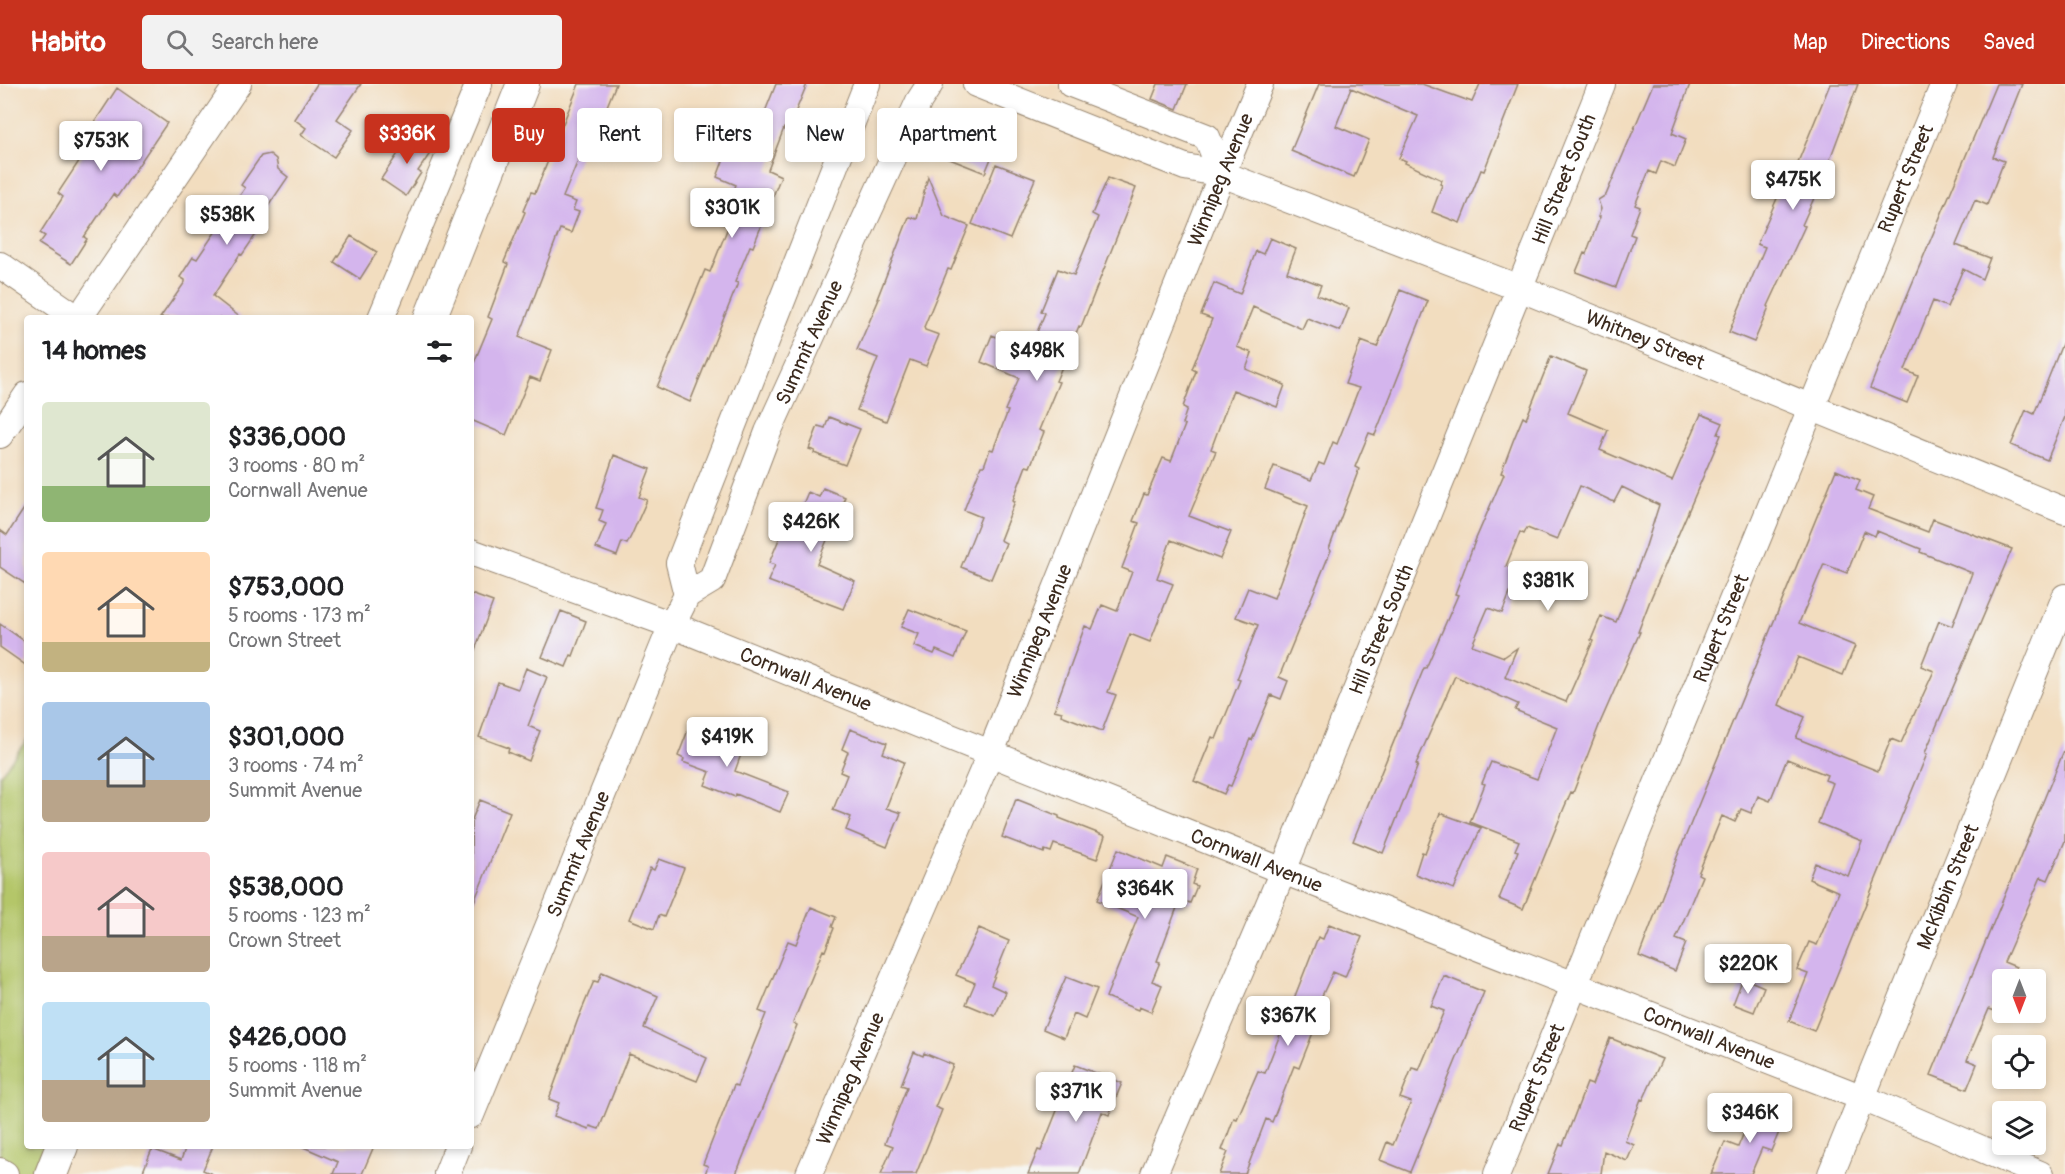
<!DOCTYPE html>
<html lang="en">
<head>
<meta charset="utf-8">
<style>
  body { margin:0; font-family:Pangolin,sans-serif; background:#f2f2f2; color:#202124; height:100vh; display:flex; flex-direction:column; font-size:22px; white-space:nowrap }
  * { box-sizing:border-box; margin:0 }
  p { font-size:20px; color:#757577 }
  .icon { flex:none; width:33px; height:33px; fill:none; stroke:currentColor; stroke-width:2; stroke-linecap:round; stroke-linejoin:round }
  .map { position:relative; flex:1; overflow:hidden }
  .panel { position:absolute; left:24px; top:231px; width:450px; height:834px; display:flex; flex-direction:column; background:#fff; border-radius:6px; box-shadow:0 3px 9px #0003 }
  .panel>* { flex:none }
  .top-card { position:absolute; left:492px; top:24px; width:570px; height:54px; display:flex; gap:12px }
  .needle { width:39px; rotate:180deg }
  .tools { position:absolute; left:1992px; top:885px; display:grid; gap:12px }
  .tools a { display:grid; place-items:center; width:54px; height:54px; border-radius:6px; background:#fff; box-shadow:0 3px 9px #0003; font-size:30px }
  .price { position:absolute; translate:-50% -51px; padding:0 14px; border-radius:6px; background:#fff; color:#222; font-size:20px; line-height:39px; filter:drop-shadow(0 2px 3px #0008) }
  .price::after { content:''; position:absolute; left:50%; top:36px; width:18px; height:14px; margin-left:-9px; background:inherit; clip-path:polygon(0 0,100% 0,50% 100%) }
  .price.active { background:#c8321e; color:#fff }
  ul { padding:0; list-style:none }
  li { display:flex; align-items:center; gap:18px; height:150px; padding:0 18px }
  li span { display:grid; place-items:center; flex:none; width:168px; height:120px; border-radius:6px; color:#555 }
  li>.icon { margin-inline-start:auto }
  span .icon { width:72px; height:72px; fill:#fffc; stroke-width:1 }
  li b { font-size:26px }
  h2 { display:flex; justify-content:space-between; align-items:center; height:72px; padding:0 18px; font-size:26px }
  .pill { padding:0 21px; border-radius:6px; background:#fff; box-shadow:0 3px 9px #0003; font-size:21px; line-height:54px }
  .pill.active { background:#c8321e; color:#fff }
  header { display:flex; align-items:center; gap:36px; box-sizing:border-box; height:84px; padding:0 30px; background:#c8321e; color:#fff }
  header strong { font-size:28px }
  nav { display:flex; gap:33px; margin-inline-start:auto; font-size:21px }
  .search { width:420px; height:54px; background:#f2f2f2; display:flex; align-items:center; gap:15px; box-sizing:border-box; padding:0 21px; border-radius:6px; color:#757577; font-size:22px }
  .map>svg:first-child { display:block }
  .green { fill:#b4c669; stroke:#787844; stroke-width:1.5 }
  .building { fill:#d4b5ed; fill-rule:evenodd }
  .lines { fill:none; stroke-linecap:round; stroke-linejoin:round }
  .minor-casing { stroke:#96846e; stroke-width:28 }
  .major-casing { stroke:#96846e; stroke-width:34 }
  .minor { stroke:#fff; stroke-width:26 }
  .major { stroke:#fff; stroke-width:32 }
  .labels { text-anchor:middle; stroke-width:4.5; stroke-linejoin:round; paint-order:stroke }
  .street-label { font-size:20px; fill:#3b2a1e; stroke:#f6f6f2 }
</style>
</head>
<body>
<header>
<strong>Habito</strong>
<div class="search"><svg class="icon" aria-label="search" viewBox="0 0 24 24"><circle cx="10" cy="10" r="6"/><path d="M15 15l6 6"/></svg>Search here</div>
<nav><a>Map</a><a>Directions</a><a>Saved</a></nav>
</header>
<div class="map">
<svg width="2065" height="1090" viewBox="0 0 2065 1090">
  <rect width="100%" height="100%" fill="#f6f6f2"/>
  <filter id="ink" filterUnits="userSpaceOnUse"><feTurbulence type="fractalNoise" baseFrequency=".0167" numOctaves="2"/><feDisplacementMap in="SourceGraphic" scale="12" xChannelSelector="R" yChannelSelector="G"/><feConvolveMatrix kernelMatrix="1 2 1 2 8 2 1 2 1" color-interpolation-filters="sRGB"/></filter>
  <filter id="wash" filterUnits="userSpaceOnUse"><feTurbulence type="fractalNoise" baseFrequency=".008" numOctaves="4" result="noise"/><feDisplacementMap in="SourceGraphic" scale="24" xChannelSelector="R" yChannelSelector="G"/><feGaussianBlur stdDeviation="1.35" result="paint"/><feColorMatrix in="noise" values="0 0 0 0 0 0 0 0 0 0 0 0 0 0 0 0 0 1.4 0 .05"/><feComposite in="paint" operator="in"/></filter>
  <g filter="url(#wash)">
    <rect width="100%" height="100%" fill="#f2ddbf"/>
    <!-- green -->
    <path class="green" d="M27,656V1062H44L34,1090H0V691Z"/>
    <g id="blocks">
      <!-- building -->
      <path class="building" d="M317,0H361L337,35L353,46L334,73L301,51L306,44L294,35Z
        M579,0H616L599,42L593,40L563,113L576,118L573,126L579,128L571,149L560,145L519,253L552,266L540,297L530,293L506,351L471,336V286L492,235L488,233L508,180L504,178L525,128L523,127L531,108L535,109Z
        M776,0H807L788,46L784,44L768,86L781,92L753,163L750,162L735,198L738,199L690,318L657,303L688,230H687L705,186L710,188L737,121L729,118L736,101L717,93L723,77L718,75L729,48L753,58Z
        M1158,0H1187L1177,25L1152,15Z
        M1319,0H1422L1472,18L1480,0H1518L1484,87L1481,86L1460,139L1432,128L1442,101L1440,100L1442,96L1405,79L1406,77L1399,74L1418,32L1351,4L1336,42L1369,56L1354,93L1291,67Z
        M1653,0H1690L1672,49L1686,55L1675,83L1661,77L1656,90L1649,87L1635,121L1640,123L1630,150L1635,152L1616,203L1576,188L1584,169L1586,170L1600,133H1598L1601,125L1598,116L1606,111Z
        M1830,0H1858L1830,75L1831,76L1802,141L1805,142L1768,222L1769,223L1754,258L1729,248L1765,163L1757,160L1782,103L1787,105Z
        M1996,0H2022L1993,73L2004,77L1987,121L1975,116L1956,161L1990,174L1982,195L1963,185L1947,223L1933,217L1905,286L1918,292L1907,319L1870,304L1896,238Z
        M117,4L167,39L117,113L113,110L99,131L84,153L87,155L71,180L39,160L45,152L40,149L63,113L58,109L99,47L92,42Z
        M954,34L994,49L991,57L997,60L985,89L937,70Z
        M411,50L433,65L418,87L421,89L406,112L381,95Z
        M270,70L276,75L278,85L288,93L254,143L259,146L242,171L240,170L213,212L241,234H160L185,198V196L180,193L193,173L197,175L245,104L241,101L261,72Z
        M996,80L1035,95L1010,155L972,140Z
        M928,93L944,132L969,142L951,186L948,185L924,243L925,246L939,251L926,282L910,276L886,337L857,326L878,274L857,266L879,215H877L909,133L917,135Z
        M1108,94L1136,104L1081,243L1079,242L1056,297L1059,298L1039,346L1044,348L1030,383L1026,382L1013,416L1015,417L1000,456L1006,459L991,495L961,483L981,433L964,426L981,382H984L990,365L993,366L1008,327L1005,326L1019,294L981,278L992,251L1029,267L1045,229L1041,227L1058,185L1074,191L1098,133L1092,130Z
        M351,152L377,168L360,195L334,178Z
        M1270,154L1296,165L1287,188L1321,201L1317,211L1349,224L1340,247L1307,234L1302,245L1253,223L1237,263L1252,269L1246,285L1285,301L1277,323L1233,306L1211,365L1216,367L1189,432L1231,448L1220,475L1171,456L1157,494L1173,500L1150,558L1130,550L1108,608L1116,611L1102,647L1061,631L1062,628L1054,626L1085,542L1092,545L1102,521L1117,527L1132,488L1122,484L1139,439L1133,437L1144,410L1147,411L1163,374L1171,377L1185,341L1182,340L1187,325L1183,323L1196,287L1192,285L1212,235L1201,231L1214,199L1240,210L1256,167L1263,170Z
        M1400,206L1428,217L1375,351L1369,349L1355,383L1359,385L1329,465L1331,466L1279,593L1288,597L1281,615L1271,611L1252,656L1250,655L1231,702L1228,701L1224,710L1194,697L1212,653L1216,655L1240,596L1237,595L1258,541L1236,533L1248,504L1274,514L1308,422L1265,405L1274,382L1311,396L1319,379L1324,381L1333,358L1337,360L1359,304L1345,300L1361,257L1377,263Z
        M2064,255L2065,333L2047,376L2011,361L2026,326L2034,330Z
        M1551,272L1586,287L1568,329L1608,346L1600,366L1672,397L1701,330L1723,339L1718,350L1721,351L1651,514L1638,548H1640L1600,639L1573,709L1571,708L1564,724L1523,825L1499,815L1518,767L1515,766L1519,757L1470,738L1485,700L1482,699L1491,678L1537,695L1557,643L1515,626L1518,620L1455,592L1416,680L1418,681L1383,769L1353,757L1424,584H1426L1458,511L1455,510L1475,457L1504,390L1501,389L1513,357L1523,333L1526,335ZM1580,402L1614,418L1622,403L1659,421L1645,465L1616,538L1601,532L1591,556L1593,557L1566,618L1505,593L1517,564L1504,573L1472,561L1488,524L1502,529L1519,487L1506,482L1520,448L1524,450L1527,444L1557,456Z
        M829,333L860,345L845,381L814,369L815,367L809,365L818,342L825,344Z
        M614,371L650,385L639,413L647,416L632,450L627,460L622,458L617,472L596,464L606,440L599,437L603,426L596,424Z
        M1836,386L1860,396L1856,406L1873,413L1868,425L1928,448L1933,435L2012,465L1925,669L1927,670L1814,947L1789,937L1808,890L1797,886L1809,858L1817,861L1839,808L1809,795L1815,779L1848,792L1862,757L1818,739L1833,699L1825,696L1827,691L1787,675L1770,717L1758,712L1751,729L1741,725L1735,738L1722,732L1698,790L1702,792L1676,855L1686,859L1675,887L1639,872L1677,773ZM1864,447L1875,452L1877,447L1921,465L1920,468L1972,489L1952,542L1939,537L1921,582L1934,587L1901,659L1891,655L1878,687L1796,654L1805,633L1779,621L1798,573L1843,591L1855,562L1799,539L1824,480L1847,489Z
        M823,404L845,413L817,480L855,497L843,525L768,497L775,481L769,479L785,441L793,444L808,408L819,413Z
        M27,420V501L0,483V446L7,451Z
        M471,510L493,518L473,571L471,570Z
        M909,525L966,547L955,574L936,566L934,570L914,562L919,550L901,543Z
        M561,527L586,537L573,572L571,571L566,583L542,573Z
        M0,540L27,559V582L0,563Z
        M526,584L547,593L528,642L540,647L529,677L508,668L509,664L479,653L498,598L518,605Z
        M690,641L697,644L698,642L735,656L733,661L743,665L735,687L789,708L780,728L736,710L735,713L705,701L710,688L683,678L684,675L678,672Z
        M850,645L887,659L883,669L904,678L886,724L901,729L887,763L846,746L851,733L833,726L847,691L840,688L848,668L842,665Z
        M2065,664V757L2048,796L2041,793L2004,878L2016,883L2011,896H2002V917L1998,928L1989,925L1967,976L1977,980L1967,1005L1931,991Z
        M1016,715L1059,732V734L1105,752L1097,775L1054,760L1051,768L1045,766L1044,769L1002,753Z
        M480,716L510,728L472,823L471,738Z
        M1440,729L1481,744L1454,805L1415,790L1422,768L1425,769Z
        M1118,765L1163,784L1167,773L1197,785L1192,800L1197,802L1190,819L1184,817L1182,822L1178,821L1157,877L1160,878L1152,897L1162,901L1151,928L1139,923L1138,926L1106,913L1138,833L1097,816Z
        M659,775L684,784L664,833L659,831L654,845L629,835L650,784L654,786Z
        M811,823L836,833L832,843L834,844L825,867L823,866L793,939L797,941L736,1090H705L708,1082L703,1080L734,1001L737,1002L766,930L759,927L788,857L796,860Z
        M1329,840L1362,853L1345,893L1333,888L1314,929L1320,931L1299,984L1294,982L1272,1038L1266,1035L1245,1090H1219L1228,1068L1222,1066L1234,1034L1237,1035L1258,987L1265,989L1318,853L1323,855Z
        M979,844L1009,857L991,901L1006,908L995,932L966,920L975,899L956,891Z
        M602,888L658,912L644,944L707,974L697,997L629,970L599,1045L590,1042L589,1045L554,1032L559,1019L549,1015L578,935L594,897L598,898Z
        M1444,892L1484,908L1410,1088L1380,1076L1387,1058L1393,1061L1411,1018L1400,1014L1412,984L1419,986L1444,927L1431,922Z
        M1066,893L1097,905L1085,935L1074,930L1064,954L1043,945Z
        M1743,894L1764,903L1754,928L1733,920Z
        M1610,954L1662,975L1643,1016L1641,1015L1625,1057L1634,1061L1627,1077L1604,1067L1601,1090H1548L1560,1060L1563,1061L1587,999L1592,1001Z
        M914,968L923,972L924,969L953,981L935,1023L942,1026L916,1090H881L893,1062L885,1059L907,1003L901,1001Z
        M1075,981L1122,999L1109,1031L1102,1028L1079,1090H1028L1038,1066L1041,1067Z
        M1755,1022L1785,1034L1771,1067L1762,1064L1751,1090H1711L1725,1058L1738,1063Z
        M186,1062H213L203,1086L212,1090H142L152,1065L181,1076Z
        M301,1062H374L362,1090H333L338,1078Z"/>
    </g>
  </g>
  <g filter="url(#ink)">
    <use href="#blocks" fill-opacity="0" stroke="#96846e" stroke-width="1.5"/>
    <g class="lines">
      <defs>
        <g id="minor">
          <path id="s1" d="M976,0L1185,83L1222,90L1519,204L2065,427"/>
          <path d="M1071,0L1207,53L1222,90"/>
          <path d="M0,181L77,234"/>
          <path d="M79,234L238,0"/>
          <path d="M381,234L479,0"/>
          <path d="M0,351L27,311"/>
          <path id="s2" d="M471,468L672,541L1283,787L1863,1014L2040,1090"/>
          <path d="M687,511L679,479L867,0"/>
          <path id="s3" d="M471,1031L672,541L687,511L712,496L768,348L919,17L930,0"/>
          <path d="M0,1087L5,1090"/>
          <path d="M447,1090L458,1062"/>
          <path id="s4" d="M809,1090L991,668L1222,90L1260,0"/>
          <path id="s5" d="M1154,1090L1283,787L1602,0"/>
          <path id="s6" d="M1497,1090L1944,0"/>
          <path id="s7" d="M1831,1090L2065,513"/>
        </g>
        <path id="major" d="M430,234L523,0
          M51,1090L62,1062"/>
      </defs>
      <!-- minor casing -->
      <use href="#minor" class="minor-casing"/>
      <!-- major casing -->
      <use href="#major" class="major-casing"/>
      <!-- minor -->
      <use href="#minor" class="minor"/>
      <!-- major -->
      <use href="#major" class="major"/>
    </g>
  </g>
  <g class="labels">
    <!-- street labels -->
    <g class="street-label">
      <text dy="7" stroke="none"><textPath href="#s6" startOffset="1076">Rupert Street</textPath></text>
      <text dy="7" stroke="none"><textPath href="#s4" startOffset="1076">Winnipeg Avenue</textPath></text>
      <text dy="7" stroke="none"><textPath href="#s5" startOffset="1076">Hill Street South</textPath></text>
      <text dy="7" stroke="none"><textPath href="#s1" startOffset="717">Whitney Street</textPath></text>
      <text dy="7" stroke="none"><textPath href="#s3" startOffset="849">Summit Avenue</textPath></text>
      <text dy="7" stroke="none"><textPath href="#s6" startOffset="590">Rupert Street</textPath></text>
      <text dy="7" stroke="none"><textPath href="#s5" startOffset="590">Hill Street South</textPath></text>
      <text dy="7" stroke="none"><textPath href="#s4" startOffset="590">Winnipeg Avenue</textPath></text>
      <text dy="7" stroke="none"><textPath href="#s2" startOffset="358">Cornwall Avenue</textPath></text>
      <text dy="7" stroke="none"><textPath href="#s3" startOffset="282">Summit Avenue</textPath></text>
      <text dy="7" stroke="none"><textPath href="#s2" startOffset="844">Cornwall Avenue</textPath></text>
      <text dy="7" stroke="none"><textPath href="#s7" startOffset="310">McKibbin Street</textPath></text>
      <text dy="7" stroke="none"><textPath href="#s2" startOffset="1330">Cornwall Avenue</textPath></text>
      <text dy="7" stroke="none"><textPath href="#s4" startOffset="104">Winnipeg Avenue</textPath></text>
      <text dy="7" stroke="none"><textPath href="#s6" startOffset="104">Rupert Street</textPath></text>
    </g>
  </g>
</svg>
<div class="tools">
<a><svg class="needle" viewBox="-14 -14 28 28"><path d="M0-13l5 13h-10z" fill="#e53935"/><path d="M0 13l5-13h-10z" fill="#757577"/></svg></a>
<a><svg class="icon" aria-label="locate" viewBox="0 0 24 24"><circle cx="12" cy="12" r="6"/><path d="M12 2v4M12 18v4M2 12h4M18 12h4"/></svg></a>
<a><svg class="icon" aria-label="layers" viewBox="0 0 24 24"><path d="M12 4l9 5-9 5-9-5zM3 14l9 5 9-5"/></svg></a>
</div>
<b class="price active" style="left:407px;top:81px">$336K</b>
<b class="price" style="left:101px;top:88px">$753K</b>
<b class="price" style="left:1793px;top:127px">$475K</b>
<b class="price" style="left:732px;top:155px">$301K</b>
<b class="price" style="left:227px;top:162px">$538K</b>
<b class="price" style="left:1037px;top:298px">$498K</b>
<b class="price" style="left:811px;top:469px">$426K</b>
<b class="price" style="left:1548px;top:528px">$381K</b>
<b class="price" style="left:727px;top:684px">$419K</b>
<b class="price" style="left:1145px;top:836px">$364K</b>
<b class="price" style="left:1748px;top:911px">$220K</b>
<b class="price" style="left:1288px;top:963px">$367K</b>
<b class="price" style="left:1076px;top:1039px">$371K</b>
<b class="price" style="left:1750px;top:1060px">$346K</b>
<div class="top-card">
<a class="pill active">Buy</a>
<a class="pill">Rent</a>
<a class="pill">Filters</a>
<a class="pill">New</a>
<a class="pill">Apartment</a>
</div>
<section class="panel">
<h2>14 homes<svg class="icon" aria-label="filters" viewBox="0 0 24 24"><path d="M4 7h16M4 17h16"/><circle cx="9" cy="7" r="2"/><circle cx="15" cy="17" r="2"/></svg></h2>
<ul>
<li><span style="background:linear-gradient(#dfe7d0 70%,#8fb573 0)"><svg class="icon" aria-label="home" viewBox="0 0 24 24"><path d="M3 11l9-7 9 7M6 9v11h12V9"/></svg></span><div><b>$336,000</b><p>3 rooms · 80 m²</p><p>Cornwall Avenue</p></div></li>
<li><span style="background:linear-gradient(#ffd9b3 75%,#c2b280 0)"><svg class="icon" aria-label="home" viewBox="0 0 24 24"><path d="M3 11l9-7 9 7M6 9v11h12V9"/></svg></span><div><b>$753,000</b><p>5 rooms · 173 m²</p><p>Crown Street</p></div></li>
<li><span style="background:linear-gradient(#a9c7e8 65%,#b9a48a 0)"><svg class="icon" aria-label="home" viewBox="0 0 24 24"><path d="M3 11l9-7 9 7M6 9v11h12V9"/></svg></span><div><b>$301,000</b><p>3 rooms · 74 m²</p><p>Summit Avenue</p></div></li>
<li><span style="background:linear-gradient(#f6c9c9 70%,#b9a48a 0)"><svg class="icon" aria-label="home" viewBox="0 0 24 24"><path d="M3 11l9-7 9 7M6 9v11h12V9"/></svg></span><div><b>$538,000</b><p>5 rooms · 123 m²</p><p>Crown Street</p></div></li>
<li><span style="background:linear-gradient(#bfe0f5 65%,#b9a48a 0)"><svg class="icon" aria-label="home" viewBox="0 0 24 24"><path d="M3 11l9-7 9 7M6 9v11h12V9"/></svg></span><div><b>$426,000</b><p>5 rooms · 118 m²</p><p>Summit Avenue</p></div></li>
</ul>
</section>
</div>
</body>
</html>
